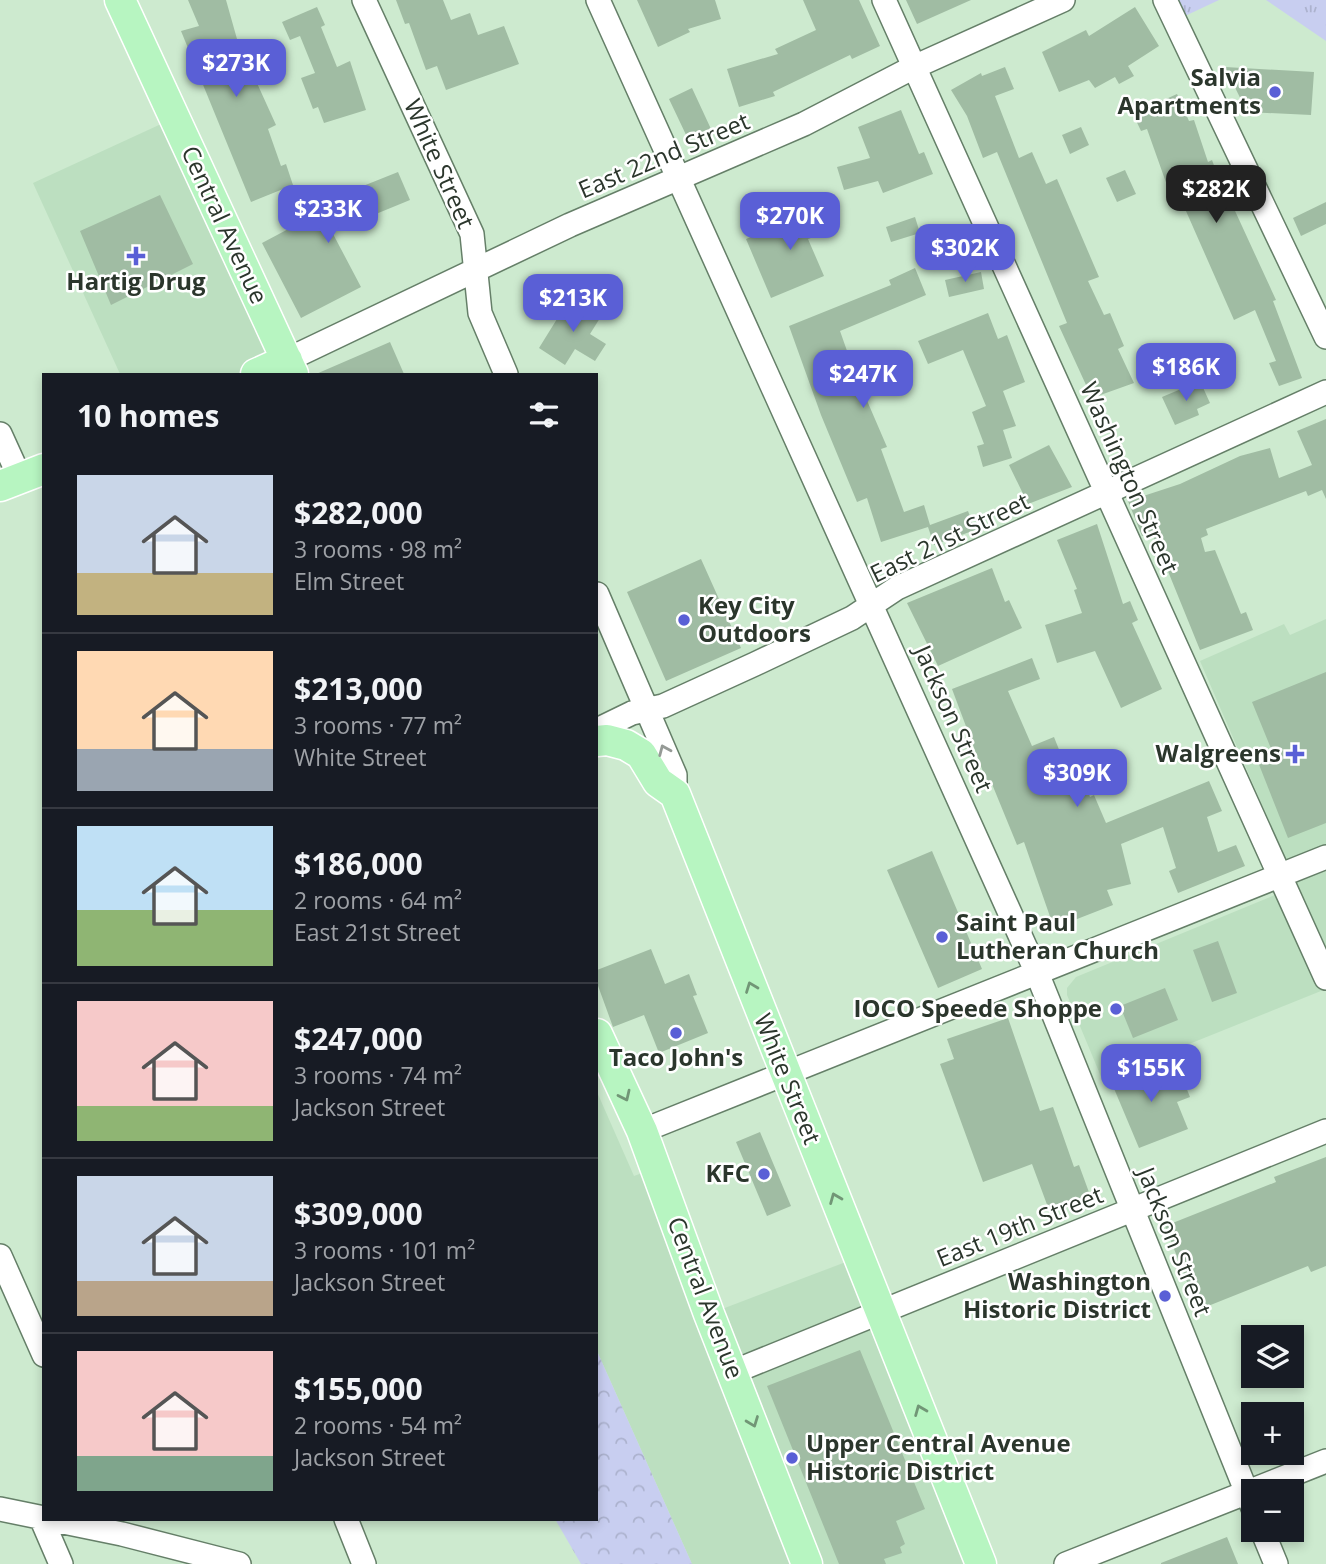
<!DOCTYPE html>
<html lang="en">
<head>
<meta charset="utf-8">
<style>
  body { margin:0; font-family:"Open Sans",sans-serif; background:#20242c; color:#f1f3f6; height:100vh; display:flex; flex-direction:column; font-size:26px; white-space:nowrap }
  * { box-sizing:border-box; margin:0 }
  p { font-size:23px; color:#9ea1a6 }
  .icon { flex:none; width:38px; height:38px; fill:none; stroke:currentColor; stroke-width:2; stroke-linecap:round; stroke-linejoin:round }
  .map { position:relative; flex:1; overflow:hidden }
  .drawer { position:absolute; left:42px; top:373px; width:556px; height:1148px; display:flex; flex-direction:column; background:#171b24; border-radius:0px; box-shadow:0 4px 10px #0003 }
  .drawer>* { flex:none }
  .buttons { position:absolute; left:1241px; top:1325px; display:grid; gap:14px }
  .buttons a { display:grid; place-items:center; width:63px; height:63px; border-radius:0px; background:#171b24; box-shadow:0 4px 10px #0003; font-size:35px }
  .price { position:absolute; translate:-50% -60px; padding:0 16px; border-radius:14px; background:#5a5fd6; color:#fff; font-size:23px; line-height:46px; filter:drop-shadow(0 2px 4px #0008) }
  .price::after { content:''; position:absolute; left:50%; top:42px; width:21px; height:16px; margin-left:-10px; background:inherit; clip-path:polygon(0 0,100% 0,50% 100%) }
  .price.active { background:#222; color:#fff }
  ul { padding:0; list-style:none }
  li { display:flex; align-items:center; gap:21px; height:175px; padding:0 35px }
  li+li { border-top:2px solid #363941 }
  li span { display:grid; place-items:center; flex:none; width:196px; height:140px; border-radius:0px; color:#555 }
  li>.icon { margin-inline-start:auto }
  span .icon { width:84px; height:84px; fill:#fffc; stroke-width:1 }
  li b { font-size:30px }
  h2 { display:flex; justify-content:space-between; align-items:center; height:84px; padding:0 35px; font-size:30px }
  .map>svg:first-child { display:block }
  .built { fill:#bcdfc0 }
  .forest { fill:url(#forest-crowns) }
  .park { fill:url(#park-tufts) }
  .building { fill:#a0bca3 }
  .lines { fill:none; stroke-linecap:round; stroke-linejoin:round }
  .minor-casing { stroke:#657f68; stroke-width:26 }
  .major-casing { stroke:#fff; stroke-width:33 }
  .minor { stroke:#fff; stroke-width:23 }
  .major { stroke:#b7f5c1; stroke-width:30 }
  .oneway { stroke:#959a96 }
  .oneway2 { stroke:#719676 }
  .poi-dot { fill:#5a5fd6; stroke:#fff; stroke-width:2.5 }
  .labels { text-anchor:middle; stroke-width:5; stroke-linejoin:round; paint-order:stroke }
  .poi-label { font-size:24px; font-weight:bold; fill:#2b362c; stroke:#fff; text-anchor:end }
  .street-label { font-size:24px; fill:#2b362c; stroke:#fff }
</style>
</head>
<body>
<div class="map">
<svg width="1326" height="1564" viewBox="0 0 1326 1564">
  <defs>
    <pattern id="forest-crowns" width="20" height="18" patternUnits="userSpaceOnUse" patternTransform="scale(1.75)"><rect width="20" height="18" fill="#c8cef0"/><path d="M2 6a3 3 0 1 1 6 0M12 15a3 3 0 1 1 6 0" fill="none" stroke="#acb2ce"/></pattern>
    <pattern id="park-tufts" width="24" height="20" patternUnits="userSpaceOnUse" patternTransform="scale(1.75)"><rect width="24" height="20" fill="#c8cef0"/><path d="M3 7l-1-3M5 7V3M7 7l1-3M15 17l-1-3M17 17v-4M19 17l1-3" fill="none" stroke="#acb2ce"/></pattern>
  </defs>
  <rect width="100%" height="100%" fill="#cdeacf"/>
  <!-- built -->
  <path class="built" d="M185,113L307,374H120L33,183Z
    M1326,619V989L1102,1079L1067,995V988L1076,977L1297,886L1200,661L1284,624L1290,635Z
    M597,1092L634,1176L656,1168L709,1314L859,1257L981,1564H692L597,1351Z"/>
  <!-- forest -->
  <path class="forest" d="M597,1351L692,1564H581L555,1519H597Z"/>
  <!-- park -->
  <path class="park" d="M1178,0H1219L1185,16Z
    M1266,0H1326V41Z"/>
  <!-- building -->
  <path class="building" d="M188,0H226L237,39L276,125L268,129L281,166L286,164L293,185L251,202L181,31L199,26Z
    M396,0H443L451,20L470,13L478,35L504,26L519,64L446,90L437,66L426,70L409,23L405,24Z
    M637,0H715L721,19L688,29L690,32L658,47Z
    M803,0H859L880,46L852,59L850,55L773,92L775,96L739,107L727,69L778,54L775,49L816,30Z
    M906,0H971L917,24Z
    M317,7L325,25L321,27L337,67L350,61L366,110L324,123L318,107L313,109L301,78L315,73L300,36L290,40L282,22Z
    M1135,7L1159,46L1128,66L1134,76L1119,84L1115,77L1095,88L1089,80L1059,92L1042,52L1086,30L1089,36Z
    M1005,67L1014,89L995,96L1019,158L1032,152L1046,184L1057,179L1099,277L1088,281L1104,315L1110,313L1124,346L1118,349L1134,383L1092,398L1059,326L1067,323L997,152L983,158L967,116L951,90L981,73L982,76Z
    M1225,67L1314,72L1311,115L1247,112Z
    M692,88L711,129L688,139L669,99Z
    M1177,94L1189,121L1194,120L1208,162L1212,160L1227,201L1230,200L1276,300L1273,301L1302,378L1279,386L1269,363L1276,361L1255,310L1234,320L1182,202L1174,205L1147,129L1141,131L1133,114Z
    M901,110L919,154L924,152L933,174L883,193L878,181L844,190L837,167L870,158L858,127Z
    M1081,127L1089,145L1070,154L1062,135Z
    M1125,170L1136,194L1117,202L1106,178Z
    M398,172L410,200L332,232L361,287L301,318L262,243L326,209L323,202Z
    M160,195L193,264L111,305L80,231Z
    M1326,202V224L1301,236L1293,218Z
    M826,206L834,230L808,239L824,276L771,298L746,239Z
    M915,217L920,233L891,242L886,227Z
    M915,268L926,295L840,331L852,365L858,363L864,381L859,382L887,447L881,449L904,512L924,505L930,525L968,511L975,530L934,545L928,527L881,542L867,498L857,502L821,415L789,326L891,285L889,280Z
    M981,272L984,289L949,297L945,280Z
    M570,298L600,318L590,334L606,344L595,361L575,349L565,365L539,348Z
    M988,313L998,339L1007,335L1025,382L1003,391L1016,426L1003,430L1012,458L983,467L977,446L984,444L972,412L986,406L963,350L928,364L918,341Z
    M390,342L404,374H316Z
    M1200,381L1210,403L1197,409L1199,415L1175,425L1162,397Z
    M1326,419V499L1322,490L1308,496L1306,491L1206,529L1208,535L1201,538L1205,552L1215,550L1241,614L1246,612L1253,630L1200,650L1163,559L1160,560L1152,532L1142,536L1128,501L1180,484L1240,456L1270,448L1279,478L1312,465L1297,431Z
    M1049,445L1072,487L1028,504L1009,465Z
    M1097,524L1123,604L1130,601L1138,620L1132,623L1162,689L1121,708L1095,651L1057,663L1045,625L1082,613L1074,590L1077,589L1057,540Z
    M701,559L741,648L666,681L627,592Z
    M992,568L1005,602L1009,600L1022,628L938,666L907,603Z
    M1032,658L1040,679L1008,691L1032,746L1054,737L1064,762L1076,757L1090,797L1094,795L1106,823L1209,781L1222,811L1207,817L1218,852L1236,845L1245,866L1178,893L1169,871L1176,868L1163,827L1121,844L1131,884L1107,890L1113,905L1054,928L1024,842L1017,845L992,784L988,785L952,689Z
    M1326,672V823L1288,838L1256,757L1272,751L1252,702Z
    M932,851L982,969L938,988L887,870Z
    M1218,941L1237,993L1212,1002L1193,950Z
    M651,949L665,984L689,974L697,995L693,996L708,1033L659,1053L644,1015L613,1027L597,983V970Z
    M1165,988L1178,1020L1133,1038L1120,1006Z
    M1008,1018L1040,1111L1053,1107L1074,1167L1079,1165L1090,1195L1049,1210L1032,1164L983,1182L940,1064L954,1059L947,1039Z
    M1156,1062L1165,1084L1182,1077L1190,1097L1177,1102L1188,1129L1139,1148L1110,1079Z
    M760,1132L791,1206L767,1216L736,1142Z
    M1326,1157V1266L1311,1272L1308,1266L1198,1310L1165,1226L1276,1182L1274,1177Z
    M860,1350L925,1509L896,1521L905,1544L900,1547L902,1553L884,1559L886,1564H839L767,1386Z
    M1227,1537L1238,1564H1161V1563Z"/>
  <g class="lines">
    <defs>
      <path id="minor" d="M364,0L472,234L480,313L506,374
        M598,0L1037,973L1253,1508
        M884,0L1326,978
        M1165,0L1326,337
        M287,360L570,225L804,124L914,67L1063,0
        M0,434L20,478
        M597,594L675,775V794
        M597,730L632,713L663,706L755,664L852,618L897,588L1326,392
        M642,1131L1326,857
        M0,1256L44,1355
        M733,1372L1326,1131
        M0,1509L122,1534L239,1564
        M346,1519L364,1564
        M42,1520L61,1564
        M1262,1530L1276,1564
        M1066,1564L1326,1461"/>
      <path id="major" d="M120,0L293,374
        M256,374L287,360
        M0,486L44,469
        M597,741L607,740L626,745L641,754L658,782L675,794L981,1564
        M597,1034L642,1131L709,1314L807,1564"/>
    </defs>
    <!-- minor casing -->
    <use href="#minor" class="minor-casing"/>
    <!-- major casing -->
    <use href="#major" class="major-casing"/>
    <!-- minor -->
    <use href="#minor" class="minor"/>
    <!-- major -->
    <use href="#major" class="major"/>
  </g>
  <!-- one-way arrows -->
  <defs><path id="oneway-chevron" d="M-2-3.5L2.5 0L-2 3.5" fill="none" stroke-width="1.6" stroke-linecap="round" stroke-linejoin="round" transform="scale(1.75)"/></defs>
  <use class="oneway" href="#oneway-chevron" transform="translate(664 750) rotate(-113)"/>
  <g class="oneway2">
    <use href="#oneway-chevron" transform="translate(751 987) rotate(-111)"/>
    <use href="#oneway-chevron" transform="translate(625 1096) rotate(65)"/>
    <use href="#oneway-chevron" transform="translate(835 1198) rotate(-112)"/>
    <use href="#oneway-chevron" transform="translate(920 1410) rotate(-112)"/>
    <use href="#oneway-chevron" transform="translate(753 1422) rotate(69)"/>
  </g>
  <!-- markers -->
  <g class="poi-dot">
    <circle cx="1275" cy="92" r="7"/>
    <path d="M132.5 245.5h7v7h7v7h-7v7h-7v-7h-7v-7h7z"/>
    <circle cx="684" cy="620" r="7"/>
    <path d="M1291.5 743.5h7v7h7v7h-7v7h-7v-7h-7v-7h7z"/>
    <circle cx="942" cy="937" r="7"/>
    <circle cx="1116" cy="1009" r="7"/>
    <circle cx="676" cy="1033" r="7"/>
    <circle cx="764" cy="1174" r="7"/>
    <circle cx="1165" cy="1296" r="7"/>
    <circle cx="792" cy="1458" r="7"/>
  </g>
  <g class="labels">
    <!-- poi labels -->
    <g class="poi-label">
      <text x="1261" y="86">Salvia<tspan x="1261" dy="28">Apartments</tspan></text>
      <text x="136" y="290" text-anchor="middle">Hartig Drug</text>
      <text x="698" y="614" text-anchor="start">Key City<tspan x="698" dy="28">Outdoors</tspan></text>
      <text x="1281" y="762">Walgreens</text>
      <text x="956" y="931" text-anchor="start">Saint Paul<tspan x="956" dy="28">Lutheran Church</tspan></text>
      <text x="1102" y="1017">IOCO Speede Shoppe</text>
      <text x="676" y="1066" text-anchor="middle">Taco John's</text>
      <text x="750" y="1182">KFC</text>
      <text x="1151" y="1290">Washington<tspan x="1151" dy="28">Historic District</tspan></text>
      <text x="806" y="1452" text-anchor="start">Upper Central Avenue<tspan x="806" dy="28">Historic District</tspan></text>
    </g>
    <!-- street labels -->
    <g class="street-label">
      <text transform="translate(664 156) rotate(-23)" y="8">East 22nd Street</text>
      <text transform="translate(439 164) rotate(66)" y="8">White Street</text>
      <text transform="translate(224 225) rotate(65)" y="8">Central Avenue</text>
      <text transform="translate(1129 478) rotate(66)" y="8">Washington Street</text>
      <text transform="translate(950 538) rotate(-26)" y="8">East 21st Street</text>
      <text transform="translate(953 719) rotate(66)" y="8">Jackson Street</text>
      <text transform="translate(787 1079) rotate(68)" y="8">White Street</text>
      <text transform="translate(1020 1227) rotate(-22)" y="8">East 19th Street</text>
      <text transform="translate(1174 1242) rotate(68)" y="8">Jackson Street</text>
      <text transform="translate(705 1298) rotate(69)" y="8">Central Avenue</text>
    </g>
  </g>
</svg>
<div class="buttons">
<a><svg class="icon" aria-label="layers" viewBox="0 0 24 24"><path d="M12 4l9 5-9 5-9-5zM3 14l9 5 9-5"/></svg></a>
<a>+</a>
<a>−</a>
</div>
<b class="price" style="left:236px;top:99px">$273K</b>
<b class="price active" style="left:1216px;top:225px">$282K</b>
<b class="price" style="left:328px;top:245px">$233K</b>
<b class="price" style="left:790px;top:252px">$270K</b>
<b class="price" style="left:965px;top:284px">$302K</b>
<b class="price" style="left:573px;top:334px">$213K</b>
<b class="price" style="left:1186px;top:403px">$186K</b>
<b class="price" style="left:863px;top:410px">$247K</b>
<b class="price" style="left:1077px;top:809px">$309K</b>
<b class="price" style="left:1151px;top:1104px">$155K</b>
<section class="drawer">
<h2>10 homes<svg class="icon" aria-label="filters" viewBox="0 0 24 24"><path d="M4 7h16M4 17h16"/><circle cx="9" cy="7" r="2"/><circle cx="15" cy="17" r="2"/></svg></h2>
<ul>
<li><span style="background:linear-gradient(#c9d6e8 70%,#c2b280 0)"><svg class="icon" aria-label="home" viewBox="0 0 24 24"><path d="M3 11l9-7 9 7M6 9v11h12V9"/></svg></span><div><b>$282,000</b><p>3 rooms · 98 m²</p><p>Elm Street</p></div></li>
<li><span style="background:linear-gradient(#ffd9b3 70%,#9aa5b1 0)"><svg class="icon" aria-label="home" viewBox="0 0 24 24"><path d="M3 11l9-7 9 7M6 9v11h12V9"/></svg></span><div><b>$213,000</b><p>3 rooms · 77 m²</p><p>White Street</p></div></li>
<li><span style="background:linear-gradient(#bfe0f5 60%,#8fb573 0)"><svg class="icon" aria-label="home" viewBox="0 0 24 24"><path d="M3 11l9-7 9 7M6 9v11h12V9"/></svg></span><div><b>$186,000</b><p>2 rooms · 64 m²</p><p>East 21st Street</p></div></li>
<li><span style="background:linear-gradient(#f6c9c9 75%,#8fb573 0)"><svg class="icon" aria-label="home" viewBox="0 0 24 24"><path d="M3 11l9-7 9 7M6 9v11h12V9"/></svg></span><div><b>$247,000</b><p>3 rooms · 74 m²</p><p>Jackson Street</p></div></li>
<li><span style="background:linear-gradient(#c9d6e8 75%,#b9a48a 0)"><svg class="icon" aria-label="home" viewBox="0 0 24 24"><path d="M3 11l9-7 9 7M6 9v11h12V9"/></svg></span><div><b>$309,000</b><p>3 rooms · 101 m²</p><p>Jackson Street</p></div></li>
<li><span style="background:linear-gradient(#f6c9c9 75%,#7fa58c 0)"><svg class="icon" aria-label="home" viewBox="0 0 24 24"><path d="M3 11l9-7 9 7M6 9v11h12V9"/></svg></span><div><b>$155,000</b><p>2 rooms · 54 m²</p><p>Jackson Street</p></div></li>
</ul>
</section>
</div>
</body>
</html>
